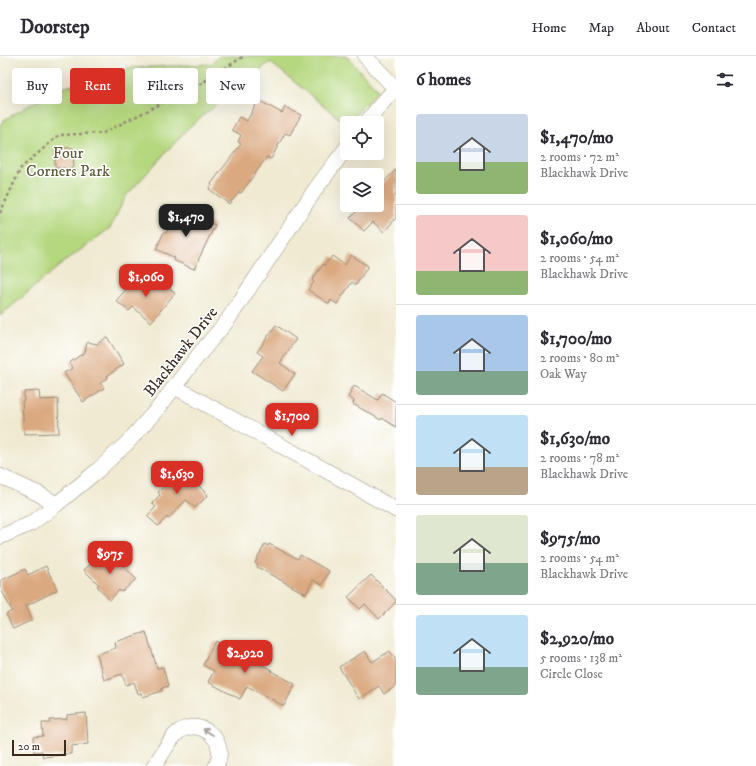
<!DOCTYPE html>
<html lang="en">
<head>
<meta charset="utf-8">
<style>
  body { margin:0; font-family:"IM FELL DW Pica",serif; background:#f7f7f7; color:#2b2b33; height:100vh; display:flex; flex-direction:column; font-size:15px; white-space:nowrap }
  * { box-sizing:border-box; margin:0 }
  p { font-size:13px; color:#7c7c81 }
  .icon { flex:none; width:22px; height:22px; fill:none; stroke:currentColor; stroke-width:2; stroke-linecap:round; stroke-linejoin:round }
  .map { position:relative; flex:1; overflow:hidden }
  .drawer { display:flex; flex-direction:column; background:#fff; width:360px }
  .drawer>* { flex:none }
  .top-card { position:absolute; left:12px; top:12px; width:324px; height:36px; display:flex; gap:8px }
  .fabs { position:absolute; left:340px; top:60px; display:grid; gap:8px }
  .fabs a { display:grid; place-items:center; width:44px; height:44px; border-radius:4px; background:#fff; box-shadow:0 4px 16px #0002; font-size:20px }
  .scale { position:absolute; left:12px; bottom:10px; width:54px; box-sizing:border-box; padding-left:4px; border:2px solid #3b2a1e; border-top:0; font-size:11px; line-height:14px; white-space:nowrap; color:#3b2a1e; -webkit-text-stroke:3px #fff; paint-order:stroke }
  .price { position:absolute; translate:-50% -34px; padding:0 9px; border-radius:8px; background:#d93025; color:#fff; font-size:13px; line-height:26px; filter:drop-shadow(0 1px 2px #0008) }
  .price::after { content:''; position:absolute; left:50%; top:24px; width:12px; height:9px; margin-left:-6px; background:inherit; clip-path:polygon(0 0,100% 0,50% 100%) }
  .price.selected { background:#222; color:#fff }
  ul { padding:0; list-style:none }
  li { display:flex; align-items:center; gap:12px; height:100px; padding:0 20px }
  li+li { border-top:1px solid #e1e1e2 }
  li span { display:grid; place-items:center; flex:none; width:112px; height:80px; border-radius:4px; color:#555 }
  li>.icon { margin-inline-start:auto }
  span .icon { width:48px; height:48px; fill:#fffc; stroke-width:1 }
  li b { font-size:17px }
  h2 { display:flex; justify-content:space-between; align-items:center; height:48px; padding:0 20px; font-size:17px }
  .pill { padding:0 14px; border-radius:4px; background:#fff; box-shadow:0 4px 16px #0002; font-size:14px; line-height:36px }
  .pill.selected { background:#d93025; color:#fff }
  header { display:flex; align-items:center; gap:24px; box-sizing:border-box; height:56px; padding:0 20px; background:#fff; border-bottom:1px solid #e1e1e2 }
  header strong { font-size:19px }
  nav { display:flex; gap:22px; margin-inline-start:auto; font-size:14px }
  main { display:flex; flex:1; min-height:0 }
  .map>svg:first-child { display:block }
  .green { fill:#b5d77e; stroke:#78804e }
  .building { fill:#daa980 }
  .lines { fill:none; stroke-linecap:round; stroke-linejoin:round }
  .minor-casing { stroke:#968a78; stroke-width:16 }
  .path { stroke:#968a78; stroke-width:2.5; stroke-dasharray:3 3; stroke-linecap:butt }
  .minor { stroke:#fff; stroke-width:15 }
  .oneway { stroke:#a79f9a }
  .labels { text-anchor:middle; stroke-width:3; stroke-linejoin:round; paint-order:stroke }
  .park-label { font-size:16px; fill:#605e3b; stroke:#fff }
  .street-label { font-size:16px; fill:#3b2a1e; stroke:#fff }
</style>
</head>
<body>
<header>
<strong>Doorstep</strong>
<nav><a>Home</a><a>Map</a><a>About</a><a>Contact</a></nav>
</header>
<main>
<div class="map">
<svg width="396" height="710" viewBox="0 0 396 710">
  <rect width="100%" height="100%" fill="#fff"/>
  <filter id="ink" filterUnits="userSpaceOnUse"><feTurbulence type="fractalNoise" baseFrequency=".025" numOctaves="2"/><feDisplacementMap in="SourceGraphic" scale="8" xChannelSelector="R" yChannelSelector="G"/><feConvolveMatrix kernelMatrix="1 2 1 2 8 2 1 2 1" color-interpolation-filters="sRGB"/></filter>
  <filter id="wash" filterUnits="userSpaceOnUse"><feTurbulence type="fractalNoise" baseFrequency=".012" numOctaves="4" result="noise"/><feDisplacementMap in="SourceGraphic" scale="16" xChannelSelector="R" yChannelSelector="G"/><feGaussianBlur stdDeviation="0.9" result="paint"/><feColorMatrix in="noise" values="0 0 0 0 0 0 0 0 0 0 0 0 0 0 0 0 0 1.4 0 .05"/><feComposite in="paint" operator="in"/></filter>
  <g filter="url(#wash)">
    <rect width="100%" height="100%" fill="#f0ead2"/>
    <!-- green -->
    <path class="green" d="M219,0H346L376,32L377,36L358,56L349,67H347V69L270,6L189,71L126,140L110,172L59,210L0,260V69L4,64L56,34L129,12L212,8Z"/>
    <g id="blocks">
      <!-- building -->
      <path class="building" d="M258,44L282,57L285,51L301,59L290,79L285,77L271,103L267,101L241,137L239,136L233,144H232L229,148L209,133L212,129L211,128L241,88L238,86L241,79L232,74L239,61L247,65Z
        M55,92H73L74,112H55Z
        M396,113V162L384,176L373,166L364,175L350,162L363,149H377V134Z
        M178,152L215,169L194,213L173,204L175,202L156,193L164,176L166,177Z
        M351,199L368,210L356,229L352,226L337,248L331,244L329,248L308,234L314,226L312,224L323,208L325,209L332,200L345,209Z
        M140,221L152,231L158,223L175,237L151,266L133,251L129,255L116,245L135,223L137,225Z
        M276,269L296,283L280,307L295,318L283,335L252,315L263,300L257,296Z
        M107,281L124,308L107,320L108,322L100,327L104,332L83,346L64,317L73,312L69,307L85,296L87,286L97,288Z
        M354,330L378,344L382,337L396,346V371L382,362L381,364L353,348L354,345L348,341Z
        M39,335L40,344L58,343L59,377L24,378L22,345H24V336Z
        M184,406L197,419L193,424L208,439L195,452L186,444L168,463L167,461L158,470L147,460L156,451L152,447L160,439L158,436L173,422L170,420Z
        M265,488L268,490L269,488L298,503L300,499L329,515L322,529L313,524L306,538L257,511L258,509L255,507Z
        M107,493L136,523L122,536L119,534L110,544L97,530L99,529L84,514Z
        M46,510L57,534L26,550L32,564L13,573L6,558L12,555L0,531V525L25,513L28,519Z
        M371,519L396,544V546L379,563L365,548L360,553L348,541Z
        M146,576L157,612L163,611L168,630L162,632V635L143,641L141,637L138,638L134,626L126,629L122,618L104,624L97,598L116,592L115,586Z
        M215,585L228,592L229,590L236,594L240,587L255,595L251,602L256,605V606L272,614L271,615L295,628L284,650L247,630L240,643L208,626L214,615L203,609Z
        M365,595L372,606L390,595L396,604V630L384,638L379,630L359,643L339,611Z
        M86,657L88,688L71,690V698H62V699L43,701L42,695L34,696L33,681L43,680L42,667H50V664L67,663V659Z"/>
    </g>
  </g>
  <g filter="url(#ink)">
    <use href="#blocks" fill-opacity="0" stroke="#968a78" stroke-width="1"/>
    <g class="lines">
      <defs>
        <path id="minor" d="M365,0L396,33
          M366,67L383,46L396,32
          M175,331L354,430L396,454
          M0,420L37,437L57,448
          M0,481L32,467L57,448L97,415L128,386L160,350L197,301L227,265L317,131L347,91
          M154,710C161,701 171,680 180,675C203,661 229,687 216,710"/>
      </defs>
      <!-- minor casing -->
      <use href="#minor" class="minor-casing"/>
      <!-- path -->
      <path class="path" d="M0,157L21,112L59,79L103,77L202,27L244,0"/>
      <!-- minor -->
      <use href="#minor" class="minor"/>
    </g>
    <!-- one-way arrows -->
    <defs><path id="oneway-shaft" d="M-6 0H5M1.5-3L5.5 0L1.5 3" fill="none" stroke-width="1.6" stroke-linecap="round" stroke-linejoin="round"/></defs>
    <use class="oneway" href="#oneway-shaft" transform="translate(208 676) rotate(-147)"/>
  </g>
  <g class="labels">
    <!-- park labels -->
    <g class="park-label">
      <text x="68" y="102">Four<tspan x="68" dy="18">Corners Park</tspan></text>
    </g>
    <!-- street labels -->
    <g class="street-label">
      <text transform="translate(180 295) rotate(-52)" y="6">Blackhawk Drive</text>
    </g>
  </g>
</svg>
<div class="fabs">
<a><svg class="icon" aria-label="locate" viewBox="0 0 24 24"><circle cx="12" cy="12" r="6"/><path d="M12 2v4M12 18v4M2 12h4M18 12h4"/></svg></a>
<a><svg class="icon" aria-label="layers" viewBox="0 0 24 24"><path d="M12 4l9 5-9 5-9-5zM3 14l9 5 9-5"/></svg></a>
</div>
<div class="scale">20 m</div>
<b class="price selected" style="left:186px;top:182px">$1,470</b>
<b class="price" style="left:146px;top:242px">$1,060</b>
<b class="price" style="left:292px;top:381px">$1,700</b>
<b class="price" style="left:177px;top:439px">$1,630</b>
<b class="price" style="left:110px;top:519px">$975</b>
<b class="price" style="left:245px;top:618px">$2,920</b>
<div class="top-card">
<a class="pill">Buy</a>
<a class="pill selected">Rent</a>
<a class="pill">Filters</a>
<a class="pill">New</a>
</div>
</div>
<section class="drawer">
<h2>6 homes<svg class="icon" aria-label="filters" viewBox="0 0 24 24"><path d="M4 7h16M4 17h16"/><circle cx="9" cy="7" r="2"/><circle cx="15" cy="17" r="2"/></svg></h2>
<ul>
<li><span style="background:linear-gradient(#c9d6e8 60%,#8fb573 0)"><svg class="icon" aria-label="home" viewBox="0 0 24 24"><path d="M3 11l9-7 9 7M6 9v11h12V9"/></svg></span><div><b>$1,470/mo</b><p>2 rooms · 72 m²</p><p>Blackhawk Drive</p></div></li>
<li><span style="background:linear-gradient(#f6c9c9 70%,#8fb573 0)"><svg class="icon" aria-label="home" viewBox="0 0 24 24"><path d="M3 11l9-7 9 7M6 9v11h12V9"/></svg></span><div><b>$1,060/mo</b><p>2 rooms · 54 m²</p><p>Blackhawk Drive</p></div></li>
<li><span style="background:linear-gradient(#a9c7e8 70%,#7fa58c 0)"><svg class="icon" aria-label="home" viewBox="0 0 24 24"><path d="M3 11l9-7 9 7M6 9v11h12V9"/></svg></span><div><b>$1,700/mo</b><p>2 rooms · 80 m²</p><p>Oak Way</p></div></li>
<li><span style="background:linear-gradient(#bfe0f5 65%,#b9a48a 0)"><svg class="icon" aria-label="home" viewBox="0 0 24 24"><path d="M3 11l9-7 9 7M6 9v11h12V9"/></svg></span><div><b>$1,630/mo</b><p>2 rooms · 78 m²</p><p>Blackhawk Drive</p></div></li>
<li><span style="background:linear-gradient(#dfe7d0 60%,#7fa58c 0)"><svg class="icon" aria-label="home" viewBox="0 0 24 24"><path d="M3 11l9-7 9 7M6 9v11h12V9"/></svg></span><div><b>$975/mo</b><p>2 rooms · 54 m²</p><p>Blackhawk Drive</p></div></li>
<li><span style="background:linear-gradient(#bfe0f5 65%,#7fa58c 0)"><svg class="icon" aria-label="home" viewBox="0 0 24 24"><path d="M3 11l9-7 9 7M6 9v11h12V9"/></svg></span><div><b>$2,920/mo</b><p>5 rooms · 138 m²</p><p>Circle Close</p></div></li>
</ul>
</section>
</main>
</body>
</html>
